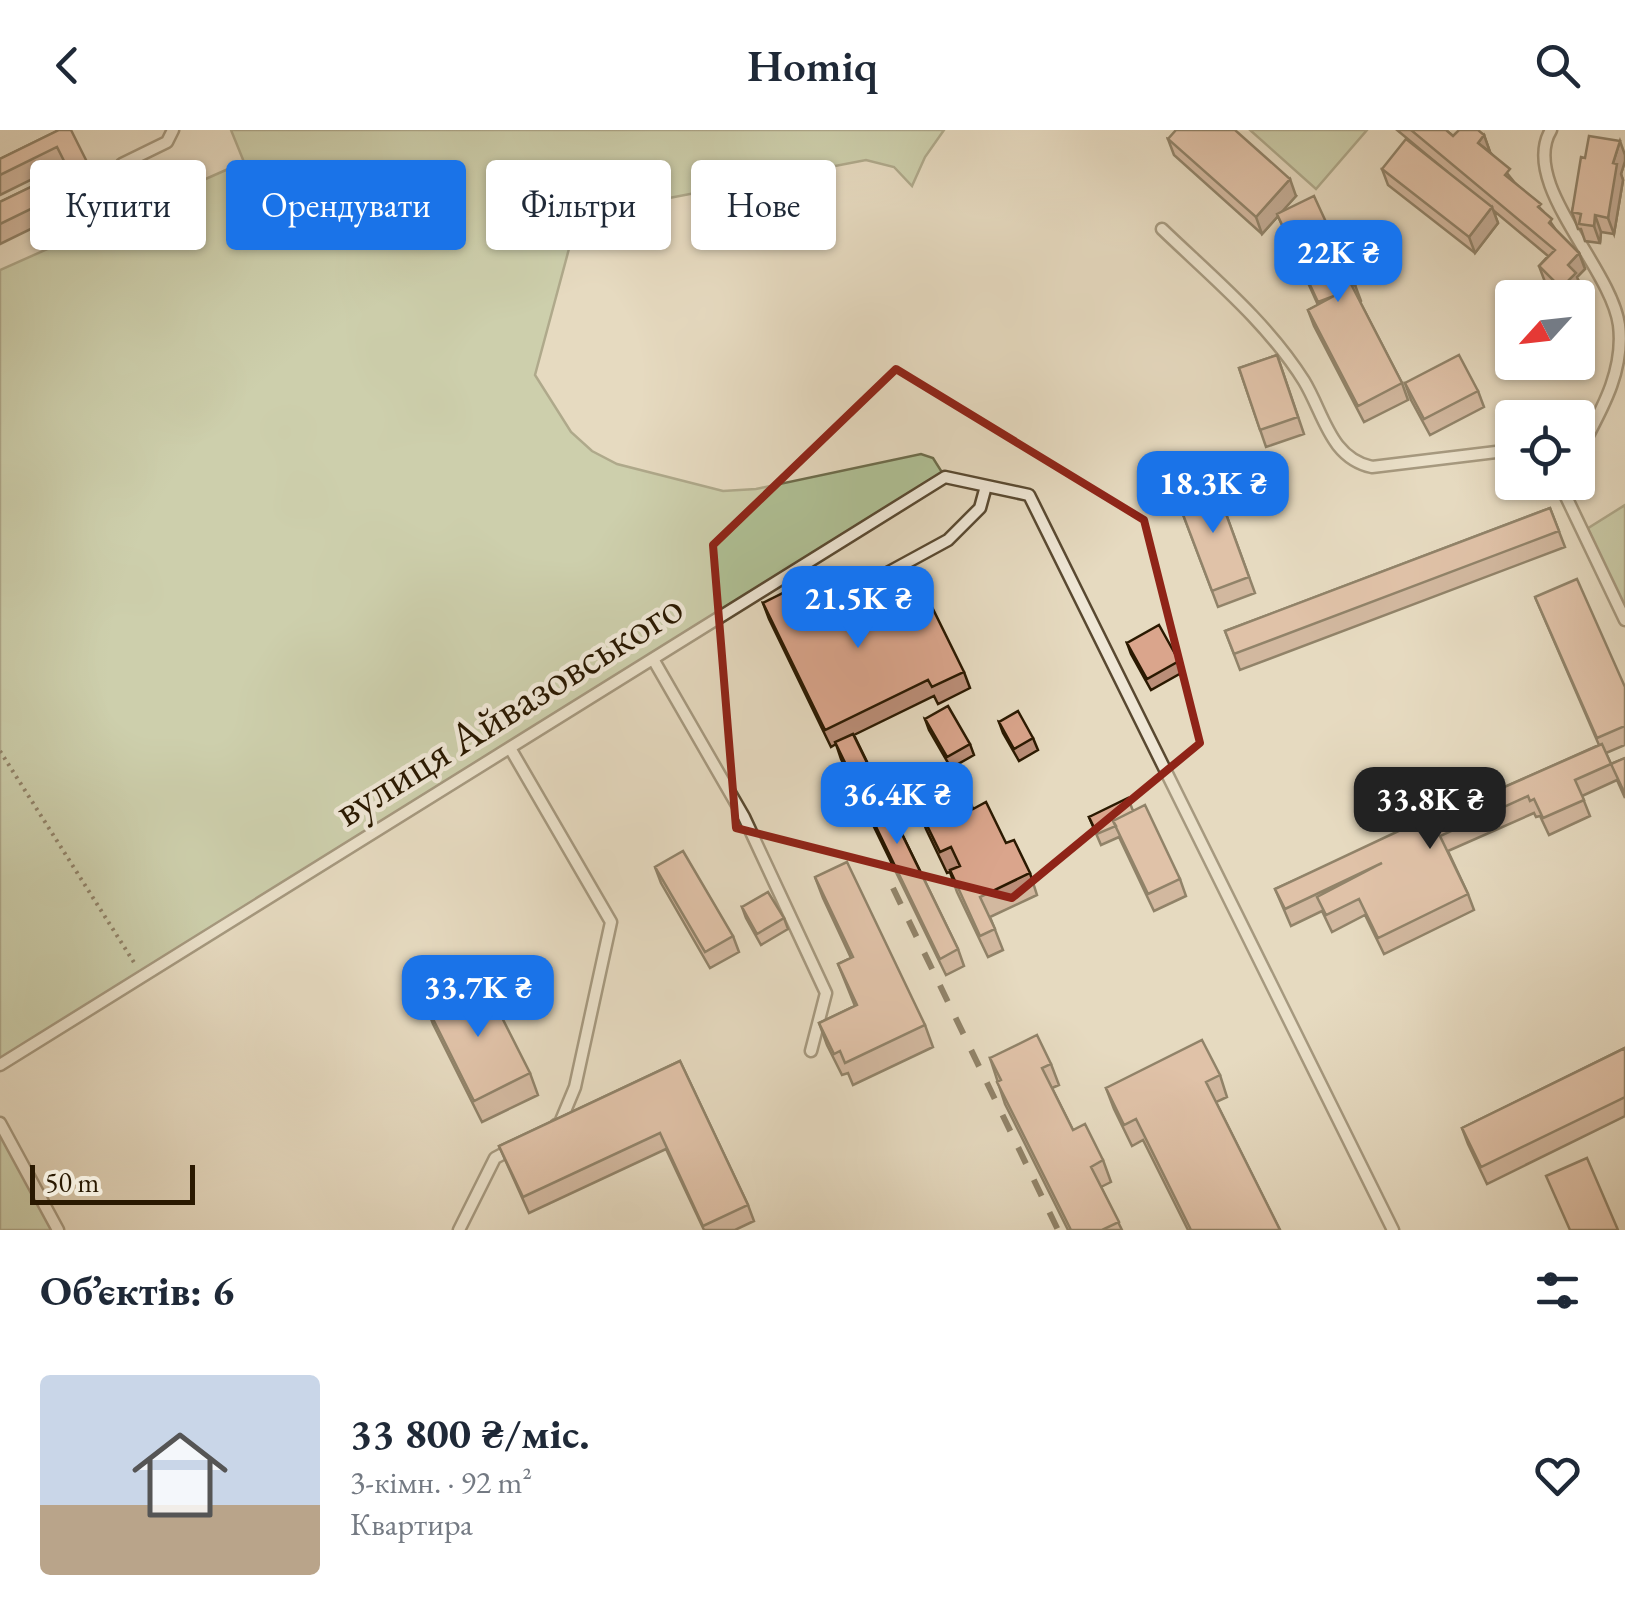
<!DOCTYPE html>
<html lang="uk">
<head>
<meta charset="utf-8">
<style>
  body { margin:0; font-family:"EB Garamond",serif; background:#f2f2f3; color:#1f2937; height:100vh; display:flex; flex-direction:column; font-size:38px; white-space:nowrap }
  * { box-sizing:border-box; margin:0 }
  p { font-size:32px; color:#747a83 }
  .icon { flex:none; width:55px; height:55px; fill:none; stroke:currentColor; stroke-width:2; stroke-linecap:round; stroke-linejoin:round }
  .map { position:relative; height:1100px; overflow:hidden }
  .panel { display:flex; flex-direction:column; background:#fff; flex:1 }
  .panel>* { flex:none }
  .guide { position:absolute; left:30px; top:30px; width:1000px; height:90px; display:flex; gap:20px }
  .needle { width:65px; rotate:243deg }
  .controls { position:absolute; left:1495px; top:150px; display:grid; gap:20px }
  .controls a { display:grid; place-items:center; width:100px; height:100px; border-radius:10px; background:#fff; box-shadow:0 2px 8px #0004; font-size:50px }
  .scale { position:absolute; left:30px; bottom:25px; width:165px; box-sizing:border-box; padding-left:10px; border:5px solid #2a1901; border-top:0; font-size:28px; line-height:35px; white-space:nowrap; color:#2a1901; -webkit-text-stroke:8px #efe7d6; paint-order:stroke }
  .price { position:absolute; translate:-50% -85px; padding:0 22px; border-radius:20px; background:#1a73e8; color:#fff; font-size:32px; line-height:65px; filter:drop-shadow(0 2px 5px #0008) }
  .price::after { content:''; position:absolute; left:50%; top:60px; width:30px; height:22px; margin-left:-15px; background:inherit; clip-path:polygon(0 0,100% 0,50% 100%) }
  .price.on { background:#222; color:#fff }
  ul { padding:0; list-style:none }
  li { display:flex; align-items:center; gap:30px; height:250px; padding:0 40px }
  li+li { border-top:2px solid #e0e1e3 }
  li span { display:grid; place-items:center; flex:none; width:280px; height:200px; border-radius:10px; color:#555 }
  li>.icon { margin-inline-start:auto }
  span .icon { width:120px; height:120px; fill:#fffc; stroke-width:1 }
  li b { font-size:42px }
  h2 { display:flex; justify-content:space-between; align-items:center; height:120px; padding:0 40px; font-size:42px }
  .pill { padding:0 35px; border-radius:10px; background:#fff; box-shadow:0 2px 8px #0004; font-size:35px; line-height:90px }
  .pill.on { background:#1a73e8; color:#fff }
  header { display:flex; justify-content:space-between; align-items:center; height:130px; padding:0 40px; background:#fff; font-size:45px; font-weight:600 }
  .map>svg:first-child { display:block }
  .green { fill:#b0c196; stroke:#6d6d4c; stroke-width:2.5 }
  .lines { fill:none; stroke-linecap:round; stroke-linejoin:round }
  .service-casing { stroke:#594931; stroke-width:15 }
  .path { stroke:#2a1901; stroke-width:4; stroke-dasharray:2.5 5; stroke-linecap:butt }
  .service { stroke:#efe7d6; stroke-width:10 }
  .rail { stroke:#2a1901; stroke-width:6; stroke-dasharray:18 18; stroke-linecap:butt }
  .wall { fill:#bb8e78; stroke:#2a1901; stroke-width:2.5 }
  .shaded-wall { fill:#997462; stroke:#2a1901; stroke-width:2.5 }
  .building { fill:#daa58c; stroke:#2a1901; stroke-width:2.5 }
  .marked { fill:none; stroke:#8f2418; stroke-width:8; stroke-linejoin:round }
  .labels { text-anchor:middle; stroke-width:9; stroke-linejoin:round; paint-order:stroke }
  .street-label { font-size:45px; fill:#2a1901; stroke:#efe7d6 }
</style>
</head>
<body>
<header><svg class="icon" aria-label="back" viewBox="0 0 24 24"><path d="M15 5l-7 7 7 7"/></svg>Homiq<svg class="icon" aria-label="search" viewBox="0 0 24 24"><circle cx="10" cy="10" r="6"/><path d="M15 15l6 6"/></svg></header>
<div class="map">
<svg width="1625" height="1100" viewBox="0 0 1625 1100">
  <rect width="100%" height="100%" fill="#e6dac0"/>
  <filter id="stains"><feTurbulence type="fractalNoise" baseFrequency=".002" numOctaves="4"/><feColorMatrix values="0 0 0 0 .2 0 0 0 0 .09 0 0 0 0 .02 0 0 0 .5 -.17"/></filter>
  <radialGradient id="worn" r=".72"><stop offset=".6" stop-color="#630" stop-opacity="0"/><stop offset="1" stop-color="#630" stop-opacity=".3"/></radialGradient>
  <!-- green -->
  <path class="green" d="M231,0H944L925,27L912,56L894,37L866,30L638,74L611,84L570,115L535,245L571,302L592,321L617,334L723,361L756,359L921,324L933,328L945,347L0,935V140L244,32Z
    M1250,0H1367L1316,59Z
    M1625,375V490L1582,402Z
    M0,993L58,1100H0Z"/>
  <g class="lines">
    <defs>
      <path id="service" d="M1551,0C1519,53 1611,137 1619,195C1625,243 1599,284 1578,324
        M122,34L167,12L173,0
        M1162,99C1212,147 1267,192 1304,251C1324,284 1330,328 1372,337L1496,322L1512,325
        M1559,352L1625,490
        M847,465L948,410L980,378L986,356
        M653,529L744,687L826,863L811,921
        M510,618L611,792L575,957L560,993L556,995
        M0,935L945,347L1029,365L1393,1100
        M0,993L58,1100
        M459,1100L495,1028L510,1020"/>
    </defs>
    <!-- service casing -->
    <use href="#service" class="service-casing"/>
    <!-- path -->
    <path class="path" d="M0,621L135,834"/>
    <!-- service -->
    <use href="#service" class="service"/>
    <!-- rail -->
    <path class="rail" d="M893,758L1058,1100"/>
  </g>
  <!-- wall -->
  <path class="wall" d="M59,0L97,52L103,69L84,78L82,74L0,114V72L66,40L63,34L0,65V29Z
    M1397,0H1446L1453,6L1484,5L1490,22L1515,53L1543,81L1556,100L1579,123L1585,139L1577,147L1582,160L1574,168H1553L1556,163L1545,152L1539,136L1548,126L1493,80L1498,93L1475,123L1388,55L1382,39L1445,40Z
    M1168,9L1296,66L1282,81L1355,155L1361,171L1360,172L1402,253L1408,270L1364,292L1314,196L1308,180L1318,175L1278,86L1262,104L1174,25Z
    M1625,25V31L1621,44L1623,50L1614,104L1601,102L1600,113L1585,111L1581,99H1578L1572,82L1585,28Z
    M1277,225L1304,304L1266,317L1239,238Z
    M1405,253L1478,261L1484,277L1430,305L1411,270Z
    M1214,351L1255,463L1218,477L1176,366Z
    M1550,378L1565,417L1240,540L1225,501Z
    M1535,467L1625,557V615L1606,623L1611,634L1625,628V668L1617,650L1582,666L1590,686L1549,705L1540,686L1536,687L1534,683L1448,721L1468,764L1474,780L1384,824L1365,785L1332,802L1322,781L1291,796L1275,759L1599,615Z
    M763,473L964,542L970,558L938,574L934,566L854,605L958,819L964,836L946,845L841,629L836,614L831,617L769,489Z
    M1127,513L1179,531L1183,542L1151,560L1131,524Z
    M925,589L970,614L974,625L951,638L929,600Z
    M999,592L1033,608L1038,620L1019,631L1003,603Z
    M918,677L973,679L1006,713L1030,743L1037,765L990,787L1003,820L988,827L957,762L950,742L947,743L926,699Z
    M1133,681L1180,749L1186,766L1154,781L1119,707L1101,715L1089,687Z
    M655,737L733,806L739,822L710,838L661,753Z
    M815,747L925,895L933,917L853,955L848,943L842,945L827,915L819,893L855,876L838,834L851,828L823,768Z
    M742,777L784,788L788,799L761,815L746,788Z
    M425,873L530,943L538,965L482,992L433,894Z
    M1625,918V986L1487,1054L1468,1014L1462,998Z
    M990,928L1051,934L1059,955L1052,958L1073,1000L1103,1030L1111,1052L1101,1057L1122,1100H1068L1005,974Z
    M680,931L748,1075L754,1091L735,1100H704L666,1019L529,1083L499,1016Z
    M1220,945L1227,967L1216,972L1280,1100H1188L1143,1010L1132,1016L1114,979L1106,958Z"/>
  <!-- shaded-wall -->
  <path class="shaded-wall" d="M1484,5L1490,22L1478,13Z
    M1620,11L1625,25V31L1621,44L1623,50L1614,104L1608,88L1613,33Z
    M1290,49L1296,66L1262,104L1256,87Z
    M1492,77L1498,93L1475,123L1469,107Z
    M1595,85L1601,102L1600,113L1594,96Z
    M1579,123L1585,139L1577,147L1582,160L1574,168H1565L1561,158L1568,135Z"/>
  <!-- building -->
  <path class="building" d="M59,0H71L97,52L78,62L76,57L0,94V72L68,39L57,17L0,45V29Z
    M1176,0H1235L1290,49L1256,87L1168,9Z
    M1411,0H1446L1453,6L1459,0H1478L1484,5L1478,13L1510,39L1505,45L1541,74L1538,77L1552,89L1549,93L1579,123L1568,135L1576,143L1561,158L1539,136L1555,120Z
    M1589,6L1620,11L1613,33L1617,34L1608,88L1595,85L1594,96L1579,94L1581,84L1572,82L1581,27L1585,28Z
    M1406,9L1492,77L1469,107L1382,39Z
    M1314,66L1355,155L1352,156L1402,253L1358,276L1308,180L1334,166L1318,172L1277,84Z
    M1560,158L1569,168L1552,167Z
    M1277,225L1298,287L1260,300L1239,238Z
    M1459,225L1478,261L1424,289L1405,253Z
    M1214,351L1249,447L1212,461L1176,366Z
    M1550,378L1559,401L1234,524L1225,501Z
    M823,443L853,504L927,467L964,542L932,557L928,550L825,600L763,473Z
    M1577,449L1625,557V596L1597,608L1535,467Z
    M1159,495L1179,531L1147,549L1127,513Z
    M948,576L970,614L947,627L925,589Z
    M1018,581L1033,608L1014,619L999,592Z
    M853,604L958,819L940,829L835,612Z
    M1602,614L1611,634L1575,650L1584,670L1543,688L1534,669L1530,671L1528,666L1440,706L1468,764L1378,808L1359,769L1326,785L1317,767L1382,733L1285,779L1275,759L1473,666L1475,670Z
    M1625,628V664L1611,634Z
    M967,664L973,679L986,672L1006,713L1014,710L1030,743L980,767L995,799L980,806L950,740L960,736L951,717L940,722L918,677L933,670L937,678Z
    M1128,668L1133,681L1113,691L1116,696L1097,704L1089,687Z
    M1145,675L1180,749L1148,764L1113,691Z
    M683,721L733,806L705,822L655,737Z
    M847,732L925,895L845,933L840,921L834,924L819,893L857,875L838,834L853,827L815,747Z
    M768,762L784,788L757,804L742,777Z
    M485,854L530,943L474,971L425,873Z
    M1037,905L1051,934L1042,938L1073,1000L1085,994L1103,1030L1091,1037L1119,1092L1102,1100H1071L997,952L1001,950L990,928Z
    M1202,910L1220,945L1206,952L1280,1100H1191L1136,989L1124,995L1106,958Z
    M1625,918V967L1481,1037L1462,998Z
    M680,931L748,1075L703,1096L660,1003L523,1067L499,1016Z
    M1587,1028L1618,1100H1570L1546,1046Z"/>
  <!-- marked area -->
  <path d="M0 0H1625V1100H0ZM896,239L1144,390L1200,613L1012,768L736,698L713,415Z" fill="#e6dac0" fill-opacity=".55" fill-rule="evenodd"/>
  <path class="marked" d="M896,239L1144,390L1200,613L1012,768L736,698L713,415Z"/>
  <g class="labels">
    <!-- street labels -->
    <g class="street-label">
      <text transform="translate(508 578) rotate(-32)" y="16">вулиця Айвазовського</text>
    </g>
  </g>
  <rect width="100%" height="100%" filter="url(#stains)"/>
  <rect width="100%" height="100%" fill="url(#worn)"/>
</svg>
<div class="controls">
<a><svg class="needle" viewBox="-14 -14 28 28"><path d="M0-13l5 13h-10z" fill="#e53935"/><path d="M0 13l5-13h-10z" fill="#747a83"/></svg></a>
<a><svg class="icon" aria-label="locate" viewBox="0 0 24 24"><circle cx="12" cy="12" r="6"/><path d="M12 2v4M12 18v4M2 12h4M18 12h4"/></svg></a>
</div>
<div class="scale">50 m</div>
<b class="price" style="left:1338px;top:175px">22K ₴</b>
<b class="price" style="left:1213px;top:406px">18.3K ₴</b>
<b class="price" style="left:858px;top:521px">21.5K ₴</b>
<b class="price" style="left:897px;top:717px">36.4K ₴</b>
<b class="price on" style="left:1430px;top:722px">33.8K ₴</b>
<b class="price" style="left:478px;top:910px">33.7K ₴</b>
<div class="guide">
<a class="pill">Купити</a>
<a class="pill on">Орендувати</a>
<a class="pill">Фільтри</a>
<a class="pill">Нове</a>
</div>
</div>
<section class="panel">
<h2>Об’єктів: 6<svg class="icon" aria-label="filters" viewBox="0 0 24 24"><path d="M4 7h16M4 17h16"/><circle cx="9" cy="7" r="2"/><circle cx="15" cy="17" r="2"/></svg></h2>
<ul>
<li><span style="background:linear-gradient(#c9d6e8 65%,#b9a48a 0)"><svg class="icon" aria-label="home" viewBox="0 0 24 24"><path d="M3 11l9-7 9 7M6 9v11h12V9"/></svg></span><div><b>33 800 ₴/міс.</b><p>3-кімн. · 92 m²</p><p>Квартира</p></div><svg class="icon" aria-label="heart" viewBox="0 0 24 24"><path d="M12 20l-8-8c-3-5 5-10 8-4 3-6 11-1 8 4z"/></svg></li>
</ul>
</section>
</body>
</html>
